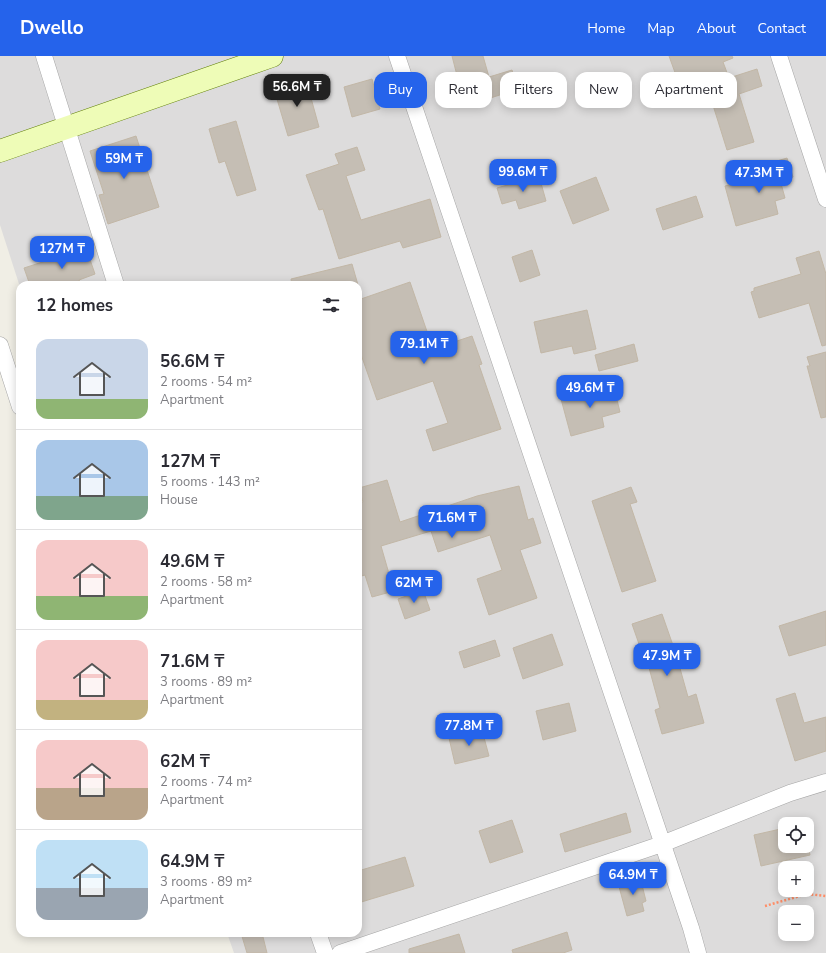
<!DOCTYPE html>
<html lang="en">
<head>
<meta charset="utf-8">
<style>
  body { margin:0; font-family:"Nunito Sans",sans-serif; background:#f7f7f7; color:#2b2b33; height:100vh; display:flex; flex-direction:column; font-size:15px; white-space:nowrap }
  * { box-sizing:border-box; margin:0 }
  p { font-size:13px; color:#7c7c81 }
  .icon { flex:none; width:22px; height:22px; fill:none; stroke:currentColor; stroke-width:2; stroke-linecap:round; stroke-linejoin:round }
  .map { position:relative; flex:1; overflow:hidden }
  .sheet { position:absolute; left:16px; top:225px; width:346px; height:656px; display:flex; flex-direction:column; background:#fff; border-radius:12px; box-shadow:0 2px 10px #0003 }
  .sheet>* { flex:none }
  .top-card { position:absolute; left:374px; top:16px; width:380px; height:36px; display:flex; gap:8px }
  .buttons { position:absolute; left:778px; top:761px; display:grid; gap:8px }
  .buttons a { display:grid; place-items:center; width:36px; height:36px; border-radius:8px; background:#fff; box-shadow:0 2px 10px #0003; font-size:20px }
  .price { position:absolute; translate:-50% -34px; padding:0 9px; border-radius:8px; background:#2563eb; color:#fff; font-size:13px; line-height:26px; filter:drop-shadow(0 1px 2px #0008) }
  .price::after { content:''; position:absolute; left:50%; top:24px; width:12px; height:9px; margin-left:-6px; background:inherit; clip-path:polygon(0 0,100% 0,50% 100%) }
  .price.active { background:#222; color:#fff }
  ul { padding:0; list-style:none }
  li { display:flex; align-items:center; gap:12px; height:100px; padding:0 20px }
  li+li { border-top:1px solid #e1e1e2 }
  li span { display:grid; place-items:center; flex:none; width:112px; height:80px; border-radius:12px; color:#555 }
  li>.icon { margin-inline-start:auto }
  span .icon { width:48px; height:48px; fill:#fffc; stroke-width:1 }
  li b { font-size:17px }
  h2 { display:flex; justify-content:space-between; align-items:center; height:48px; padding:0 20px; font-size:17px }
  .tag { padding:0 14px; border-radius:12px; background:#fff; box-shadow:0 2px 10px #0003; font-size:14px; line-height:36px }
  .tag.active { background:#2563eb; color:#fff }
  header { display:flex; align-items:center; gap:24px; box-sizing:border-box; height:56px; padding:0 20px; background:#2563eb; color:#fff }
  header strong { font-size:19px }
  nav { display:flex; gap:22px; margin-inline-start:auto; font-size:14px }
  .map>svg:first-child { display:block }
  .residential { fill:#dddcdc; fill-rule:evenodd }
  .building { fill:#c5beb4; stroke:#c2b7a6 }
  .lines { fill:none; stroke-linecap:round; stroke-linejoin:round }
  .street-casing { stroke:#a6a6a6; stroke-width:17 }
  .secondary-casing { stroke:#5b7b00; stroke-width:23 }
  .path { stroke:#ff8e67; stroke-width:2.5; stroke-dasharray:2 2; stroke-linecap:butt }
  .street { stroke:#fff; stroke-width:16 }
  .secondary { stroke:#eefcb7; stroke-width:22 }
</style>
</head>
<body>
<header>
<strong>Dwello</strong>
<nav><a>Home</a><a>Map</a><a>About</a><a>Contact</a></nav>
</header>
<div class="map">
<svg width="826" height="897" viewBox="0 0 826 897">
  <rect width="100%" height="100%" fill="#f0eee5"/>
  <!-- residential -->
  <path class="residential" d="M0,0H826V897H234L227,877H358V229H20V231L0,169ZM785,768H807V790H785ZM785,812H807V834H785ZM785,856H807V878H785Z"/>
  <!-- building -->
  <path class="building" d="M452,0H483L489,21L512,14L518,33L466,50L460,31Z
    M669,0H732L733,2L723,6L729,22L757,13L762,30L739,38L754,86L727,94L712,46L702,50L691,17L677,22Z
    M372,23L380,53L352,61L344,31Z
    M306,24L319,71L288,80L274,33Z
    M236,65L256,134L237,140L225,105L219,107L209,73Z
    M136,80L159,151L108,168L99,139L104,138L90,95Z
    M357,91L365,114L346,120L361,164L430,143L441,181L403,192L400,185L339,203L323,153L319,154L306,119L339,108L335,98Z
    M787,102L793,121L780,124L785,142L775,145L778,158L736,170L725,130L770,118L767,108Z
    M539,120L546,145L519,153L516,144L502,148L497,132Z
    M596,121L609,154L573,168L560,135Z
    M696,140L703,161L663,174L656,153Z
    M86,192L95,218L79,224L81,229H30L24,212Z
    M532,194L540,219L520,226L512,201Z
    M819,195L826,218V289L822,290L809,247L759,262L751,236L754,235V232L801,218L796,202Z
    M352,208L358,229H292L291,223Z
    M410,226L433,293L472,280L482,308L479,309L501,373L433,395L426,374L448,367L433,325L377,344L358,290V244Z
    M587,254L596,293L574,298L572,290L541,297L534,266Z
    M634,288L638,305L599,315L595,299Z
    M826,296V361L821,362L807,310H810L807,301Z
    M613,328L620,356L602,361L604,371L571,380L561,343Z
    M387,424L400,466L477,440L519,430L528,464L533,462L541,487L520,494L537,542L489,559L477,523L502,514L490,479L438,496L431,475L381,490L394,535L372,541L365,519L358,521V447L363,446L359,432Z
    M631,431L637,446L630,448L656,525L622,536L592,445Z
    M423,534L430,554L405,563L398,543Z
    M826,555V589L789,600L779,570Z
    M662,558L676,598L688,641L696,638L704,667L662,678L655,654L660,652L648,608H646L632,568Z
    M552,578L563,609L523,623L513,592Z
    M495,584L500,600L464,612L459,596Z
    M795,637L804,667L826,661V695L795,705L776,643Z
    M569,647L576,675L543,684L536,655Z
    M482,674L489,700L455,708L449,682Z
    M626,757L631,776L565,796L560,778Z
    M512,764L523,796L490,807L479,775Z
    M785,772V790H807V784L810,799L761,810L754,779Z
    M405,801L414,830L358,847V815Z
    M640,821L646,845L642,847L644,855L627,860L618,827Z
    M567,876L572,894L563,897H513L512,894Z
    M241,877H262L267,897H247Z
    M459,878L465,897H409V893Z"/>
  <g class="lines">
    <defs>
      <path id="street" d="M44,0L116,229
        M397,0L691,872L698,897
        M779,0L826,143
        M0,289L20,351
        M318,877L325,897
        M340,897L662,788L790,737L826,726"/>
      <path id="secondary" d="M0,95L272,0"/>
    </defs>
    <!-- street casing -->
    <use href="#street" class="street-casing"/>
    <!-- secondary casing -->
    <use href="#secondary" class="secondary-casing"/>
    <!-- path -->
    <path class="path" d="M765,850L807,838L826,840"/>
    <!-- street -->
    <use href="#street" class="street"/>
    <!-- secondary -->
    <use href="#secondary" class="secondary"/>
  </g>
</svg>
<div class="buttons">
<a><svg class="icon" aria-label="locate" viewBox="0 0 24 24"><circle cx="12" cy="12" r="6"/><path d="M12 2v4M12 18v4M2 12h4M18 12h4"/></svg></a>
<a>+</a>
<a>−</a>
</div>
<b class="price active" style="left:297px;top:52px">56.6M ₸</b>
<b class="price" style="left:124px;top:124px">59M ₸</b>
<b class="price" style="left:523px;top:137px">99.6M ₸</b>
<b class="price" style="left:759px;top:138px">47.3M ₸</b>
<b class="price" style="left:62px;top:214px">127M ₸</b>
<b class="price" style="left:424px;top:309px">79.1M ₸</b>
<b class="price" style="left:590px;top:353px">49.6M ₸</b>
<b class="price" style="left:452px;top:483px">71.6M ₸</b>
<b class="price" style="left:414px;top:548px">62M ₸</b>
<b class="price" style="left:667px;top:621px">47.9M ₸</b>
<b class="price" style="left:469px;top:691px">77.8M ₸</b>
<b class="price" style="left:633px;top:840px">64.9M ₸</b>
<div class="top-card">
<a class="tag active">Buy</a>
<a class="tag">Rent</a>
<a class="tag">Filters</a>
<a class="tag">New</a>
<a class="tag">Apartment</a>
</div>
<section class="sheet">
<h2>12 homes<svg class="icon" aria-label="filters" viewBox="0 0 24 24"><path d="M4 7h16M4 17h16"/><circle cx="9" cy="7" r="2"/><circle cx="15" cy="17" r="2"/></svg></h2>
<ul>
<li><span style="background:linear-gradient(#c9d6e8 75%,#8fb573 0)"><svg class="icon" aria-label="home" viewBox="0 0 24 24"><path d="M3 11l9-7 9 7M6 9v11h12V9"/></svg></span><div><b>56.6M ₸</b><p>2 rooms · 54 m²</p><p>Apartment</p></div></li>
<li><span style="background:linear-gradient(#a9c7e8 70%,#7fa58c 0)"><svg class="icon" aria-label="home" viewBox="0 0 24 24"><path d="M3 11l9-7 9 7M6 9v11h12V9"/></svg></span><div><b>127M ₸</b><p>5 rooms · 143 m²</p><p>House</p></div></li>
<li><span style="background:linear-gradient(#f6c9c9 70%,#8fb573 0)"><svg class="icon" aria-label="home" viewBox="0 0 24 24"><path d="M3 11l9-7 9 7M6 9v11h12V9"/></svg></span><div><b>49.6M ₸</b><p>2 rooms · 58 m²</p><p>Apartment</p></div></li>
<li><span style="background:linear-gradient(#f6c9c9 75%,#c2b280 0)"><svg class="icon" aria-label="home" viewBox="0 0 24 24"><path d="M3 11l9-7 9 7M6 9v11h12V9"/></svg></span><div><b>71.6M ₸</b><p>3 rooms · 89 m²</p><p>Apartment</p></div></li>
<li><span style="background:linear-gradient(#f6c9c9 60%,#b9a48a 0)"><svg class="icon" aria-label="home" viewBox="0 0 24 24"><path d="M3 11l9-7 9 7M6 9v11h12V9"/></svg></span><div><b>62M ₸</b><p>2 rooms · 74 m²</p><p>Apartment</p></div></li>
<li><span style="background:linear-gradient(#bfe0f5 60%,#9aa5b1 0)"><svg class="icon" aria-label="home" viewBox="0 0 24 24"><path d="M3 11l9-7 9 7M6 9v11h12V9"/></svg></span><div><b>64.9M ₸</b><p>3 rooms · 89 m²</p><p>Apartment</p></div></li>
</ul>
</section>
</div>
</body>
</html>
